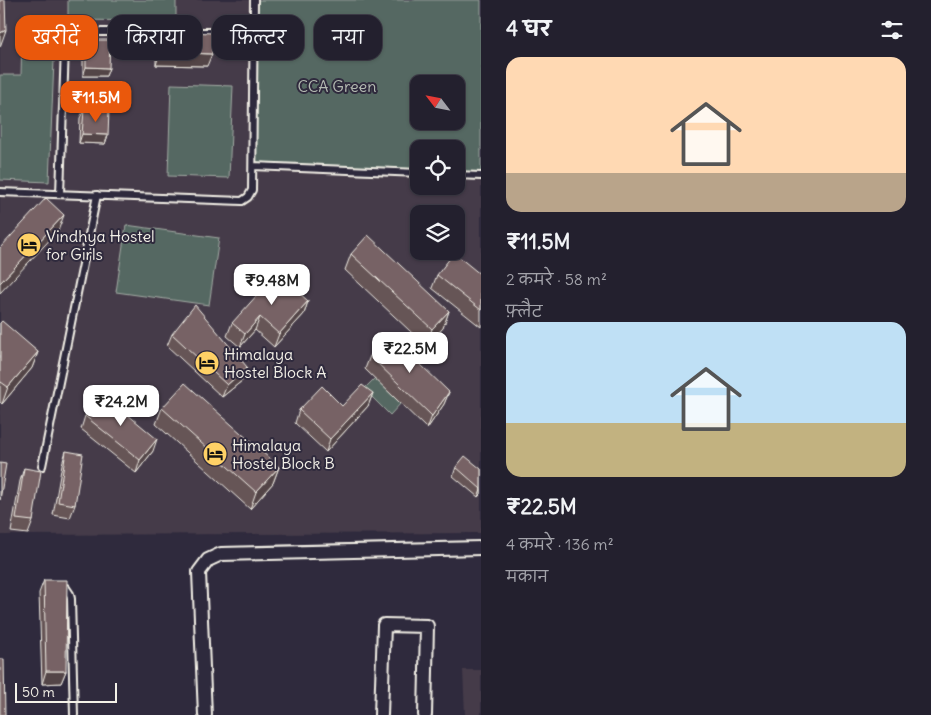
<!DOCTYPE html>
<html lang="hi">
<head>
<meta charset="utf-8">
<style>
  body { margin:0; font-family:Delius,"Playpen Sans Deva",sans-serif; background:#2f2d3a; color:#f1f3f6; height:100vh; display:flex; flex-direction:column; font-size:19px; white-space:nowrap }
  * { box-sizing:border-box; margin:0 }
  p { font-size:16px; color:#a3a3aa }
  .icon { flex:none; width:28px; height:28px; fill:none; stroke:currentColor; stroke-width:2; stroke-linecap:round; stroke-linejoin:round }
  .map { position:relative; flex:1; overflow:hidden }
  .side { display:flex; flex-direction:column; background:#23202e; width:450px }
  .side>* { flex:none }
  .banner { position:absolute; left:15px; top:15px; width:390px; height:45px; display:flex; gap:10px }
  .needle { width:32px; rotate:302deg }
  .buttons { position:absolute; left:410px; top:75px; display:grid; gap:10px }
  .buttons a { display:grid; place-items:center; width:55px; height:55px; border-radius:10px; background:#23202e; box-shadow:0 1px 4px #0004,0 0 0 1px #403e4a; font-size:25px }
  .scale { position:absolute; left:15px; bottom:12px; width:102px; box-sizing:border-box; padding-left:5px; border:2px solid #f4f1e8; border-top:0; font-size:14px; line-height:18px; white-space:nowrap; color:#f4f1e8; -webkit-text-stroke:4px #2f2a3d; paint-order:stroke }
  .price { position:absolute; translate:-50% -42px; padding:0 11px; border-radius:10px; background:#fff; color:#222; font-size:16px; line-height:32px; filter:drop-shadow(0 1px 2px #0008) }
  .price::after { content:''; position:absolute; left:50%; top:30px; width:15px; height:11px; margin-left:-8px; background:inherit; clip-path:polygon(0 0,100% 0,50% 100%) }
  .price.active { background:#ea580c; color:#fff }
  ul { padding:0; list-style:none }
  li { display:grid; align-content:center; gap:10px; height:265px; padding:0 25px }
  li span { display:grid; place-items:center; height:155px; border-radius:15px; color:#555 }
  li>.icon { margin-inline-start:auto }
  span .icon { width:90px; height:90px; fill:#fffc; stroke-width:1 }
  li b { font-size:21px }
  h2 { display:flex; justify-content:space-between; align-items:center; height:60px; padding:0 25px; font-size:21px }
  .pill { padding:0 18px; border-radius:15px; background:#23202e; box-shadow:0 1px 4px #0004,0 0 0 1px #403e4a; font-size:18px; line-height:45px }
  .pill.active { background:#ea580c; color:#fff }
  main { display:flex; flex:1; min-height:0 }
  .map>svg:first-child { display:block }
  .built { fill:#453b49; fill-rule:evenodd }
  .green { fill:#546862; stroke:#a4aca5; fill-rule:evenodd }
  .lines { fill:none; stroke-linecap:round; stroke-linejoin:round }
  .service-casing { stroke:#f4f1e8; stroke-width:10 }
  .minor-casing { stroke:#f4f1e8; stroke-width:16 }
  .service { stroke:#2f2a3d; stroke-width:6 }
  .minor { stroke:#2f2a3d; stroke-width:12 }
  .wall { fill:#665457; stroke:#f4f1e8 }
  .shaded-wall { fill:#534547; stroke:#f4f1e8 }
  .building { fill:#776265; stroke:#f4f1e8 }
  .labels { text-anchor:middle; stroke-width:4; stroke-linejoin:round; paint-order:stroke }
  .park-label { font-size:16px; fill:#b4bab2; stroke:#2f2a3d }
  .poi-label { font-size:16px; fill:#f4f1e8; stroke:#2f2a3d; text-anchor:start }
</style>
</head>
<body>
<main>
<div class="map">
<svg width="481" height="715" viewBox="0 0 481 715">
  <rect width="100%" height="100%" fill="#2f2a3d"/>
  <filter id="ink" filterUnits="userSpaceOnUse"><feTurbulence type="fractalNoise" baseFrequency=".02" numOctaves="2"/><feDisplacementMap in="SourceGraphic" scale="10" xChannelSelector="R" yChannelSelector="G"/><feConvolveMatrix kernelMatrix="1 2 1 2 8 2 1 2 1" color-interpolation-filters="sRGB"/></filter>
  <g filter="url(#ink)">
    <!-- built -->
    <path class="built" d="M0,0H481V533L0,535ZM419,84H456V121H419ZM419,149H456V186H419ZM419,214H456V251H419Z
      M463,670H481V715H465Z"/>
    <!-- green -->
    <path class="green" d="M68,0H176V21L68,20Z
      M255,0H481V174L456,173V149H419V171L255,165ZM419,84H456V121H419Z
      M22,35L55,36L49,182L0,180V75H21Z
      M171,84L233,86L229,178L168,176Z
      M126,225L219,238L209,305L116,292Z
      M375,378L401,403L390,415L364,389Z"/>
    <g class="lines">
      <defs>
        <path id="service" d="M179,32H254
          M253,166L419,173
          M456,175L481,176
          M0,192L242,201L248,197L252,190L254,0
          M60,194L65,46L69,37L79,32H169
          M42,466L97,195
          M60,588H66L70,594L71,599L74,715"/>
        <path id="minor" d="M205,715L199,572L208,560L221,554L481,548
          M381,715L384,625L427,626L425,715"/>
      </defs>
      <!-- service casing -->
      <use href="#service" class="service-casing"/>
      <!-- minor casing -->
      <use href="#minor" class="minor-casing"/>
      <!-- service -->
      <use href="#service" class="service"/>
      <!-- minor -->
      <use href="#minor" class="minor"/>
    </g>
    <!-- wall -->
    <path class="wall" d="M161,31L207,66L156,65V44Z
      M86,40L109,68L106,76H83V48Z
      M84,110L108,135L105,144L79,143L80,118Z
      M351,254L449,311L443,328L426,346L345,270Z
      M437,275H481V327L432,288Z
      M308,301L304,314L274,347L255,330L240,347L227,336L232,323Z
      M0,323L38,352L32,368L2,404L0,402Z
      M172,334L243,380L222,397L167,346Z
      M370,356L449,392L444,404L427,429L365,369Z
      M373,393L368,406L326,452L295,423L299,410L342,406Z
      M162,408L279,467L273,483L250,509L156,424Z
      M85,416L153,451L136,473L81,429Z
      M66,451L75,505L70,518L53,515L62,464Z
      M456,467L481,469V494L478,497L453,476Z
      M24,468L33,521L28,534L11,532L20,481Z
      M44,580L66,671L61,683L42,684L39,593Z"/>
    <!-- shaded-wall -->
    <path class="shaded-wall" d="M6,30L0,47V33Z
      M160,52L212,54L207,66L156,65Z
      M86,67L109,68L106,76H83Z
      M82,134L108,135L105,144L79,143Z
      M64,215L58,231L0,293V283Z
      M308,301L304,314L274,347L279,334Z
      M449,311L443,328L426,346L432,329Z
      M260,317L255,330L240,347L245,334Z
      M38,352L32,368L2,404L8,387Z
      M247,367L243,380L222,397L227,385Z
      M449,392L444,404L427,429L432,416Z
      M373,393L368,406L326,452L330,439Z
      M157,439L153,451L136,473L140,460Z
      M279,467L273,483L250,509L256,492Z
      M481,489V494L478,497Z
      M46,671H66L61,683L42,684Z"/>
    <!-- building -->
    <path class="building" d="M0,0H5L6,30L0,33Z
      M161,31L213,33L212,54L160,52Z
      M86,40H110L109,68L86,67Z
      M84,110L109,111L108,135L82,134Z
      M46,198L64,215L0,283V248Z
      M368,235L449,311L432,329L351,254Z
      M454,253L481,275V310L437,275Z
      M277,273L308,301L279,334L260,317L245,334L232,323Z
      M195,305L247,367L227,385L172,334Z
      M2,321L38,352L8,387L1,382L0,383V323Z
      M388,333L449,392L432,416L370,356Z
      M185,383L279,467L256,492L162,408Z
      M362,385L373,393L330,439L299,410L322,386L342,406Z
      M103,394L157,439L140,460L85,416Z
      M66,451L83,454L75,505L58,502Z
      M465,456L481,469V489L456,467Z
      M0,463L6,464L0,500Z
      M24,468L41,471L33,521L16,519Z
      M44,580H67L66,671H46Z
      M0,659H4L5,715H0Z"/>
  </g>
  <!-- icons -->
  <defs>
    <symbol id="hotel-disc" viewBox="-11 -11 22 22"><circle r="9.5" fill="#ffd166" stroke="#2f2a3d"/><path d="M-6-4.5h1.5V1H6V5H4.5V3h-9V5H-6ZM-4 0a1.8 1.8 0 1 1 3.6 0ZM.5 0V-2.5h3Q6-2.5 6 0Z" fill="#111"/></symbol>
  </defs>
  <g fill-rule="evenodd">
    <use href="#hotel-disc" x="15" y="231" width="28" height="28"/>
    <use href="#hotel-disc" x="193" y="349" width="28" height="28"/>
    <use href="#hotel-disc" x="201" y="440" width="28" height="28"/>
  </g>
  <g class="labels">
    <!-- park labels -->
    <g class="park-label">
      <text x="337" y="92">CCA Green</text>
    </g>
    <!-- poi labels -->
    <g class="poi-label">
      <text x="46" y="242">Vindhya Hostel<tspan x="46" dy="18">for Girls</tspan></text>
      <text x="224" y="360">Himalaya<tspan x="224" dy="18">Hostel Block A</tspan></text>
      <text x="232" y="451">Himalaya<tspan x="232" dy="18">Hostel Block B</tspan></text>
    </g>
  </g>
</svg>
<div class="buttons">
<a><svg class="needle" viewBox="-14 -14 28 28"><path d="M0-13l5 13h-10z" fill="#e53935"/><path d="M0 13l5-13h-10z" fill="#a3a3aa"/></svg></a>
<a><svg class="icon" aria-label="locate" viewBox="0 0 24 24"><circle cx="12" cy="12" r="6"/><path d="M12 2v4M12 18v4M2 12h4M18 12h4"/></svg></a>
<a><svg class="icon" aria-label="layers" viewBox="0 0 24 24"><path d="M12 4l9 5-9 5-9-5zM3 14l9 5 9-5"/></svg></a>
</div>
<div class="scale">50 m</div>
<b class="price active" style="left:96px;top:123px">₹11.5M</b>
<b class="price" style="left:272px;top:306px">₹9.48M</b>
<b class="price" style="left:410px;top:374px">₹22.5M</b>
<b class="price" style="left:121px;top:427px">₹24.2M</b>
<div class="banner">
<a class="pill active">खरीदें</a>
<a class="pill">किराया</a>
<a class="pill">फ़िल्टर</a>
<a class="pill">नया</a>
</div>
</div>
<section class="side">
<h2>4 घर<svg class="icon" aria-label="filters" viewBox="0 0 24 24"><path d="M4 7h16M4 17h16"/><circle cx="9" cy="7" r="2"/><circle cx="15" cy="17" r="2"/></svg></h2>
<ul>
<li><span style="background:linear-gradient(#ffd9b3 75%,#b9a48a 0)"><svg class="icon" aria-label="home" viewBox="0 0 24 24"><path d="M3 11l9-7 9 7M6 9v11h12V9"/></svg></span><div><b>₹11.5M</b><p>2 कमरे · 58 m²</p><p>फ़्लैट</p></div></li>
<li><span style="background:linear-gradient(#bfe0f5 65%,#c2b280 0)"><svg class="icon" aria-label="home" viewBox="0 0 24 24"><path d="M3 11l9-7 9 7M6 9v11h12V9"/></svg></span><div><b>₹22.5M</b><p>4 कमरे · 136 m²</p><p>मकान</p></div></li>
</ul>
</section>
</main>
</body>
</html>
